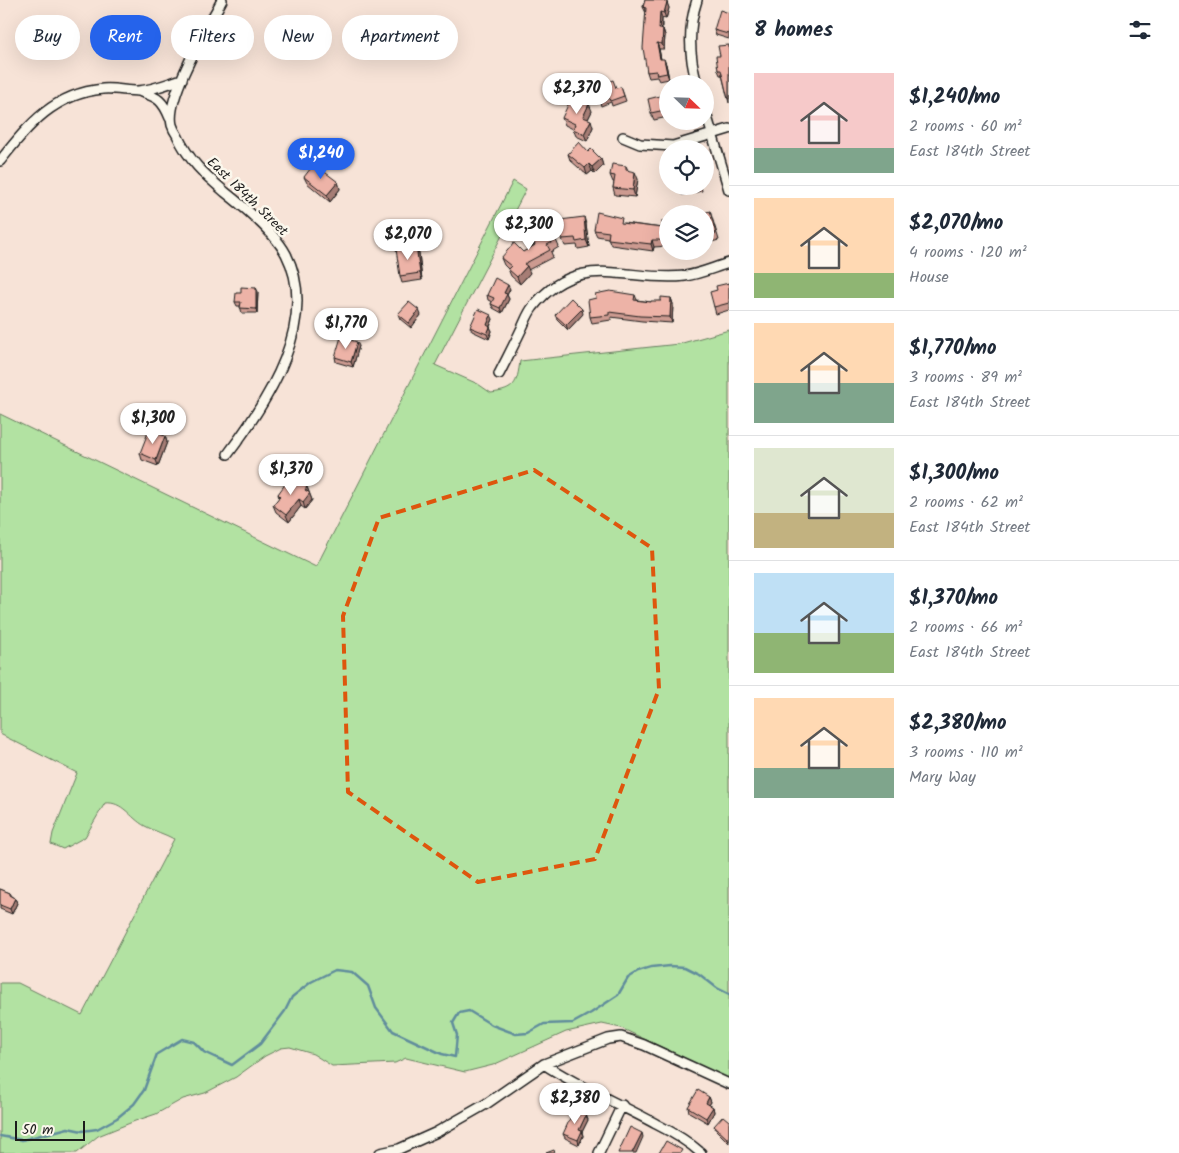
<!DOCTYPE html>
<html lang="en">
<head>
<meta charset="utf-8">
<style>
  body { margin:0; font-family:Kalam,sans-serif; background:#f2f2f3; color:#1f2937; height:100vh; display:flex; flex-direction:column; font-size:19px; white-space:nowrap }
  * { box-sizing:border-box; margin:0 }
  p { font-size:16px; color:#747a83 }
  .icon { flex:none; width:28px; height:28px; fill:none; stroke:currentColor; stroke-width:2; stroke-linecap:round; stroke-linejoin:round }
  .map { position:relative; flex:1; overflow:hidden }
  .drawer { display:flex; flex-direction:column; background:#fff; width:450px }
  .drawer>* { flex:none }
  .hud { position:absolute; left:15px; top:15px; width:475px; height:45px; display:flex; gap:10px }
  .needle { width:32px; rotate:113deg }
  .fabs { position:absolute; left:659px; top:75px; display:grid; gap:10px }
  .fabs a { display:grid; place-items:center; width:55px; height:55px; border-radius:50%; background:#fff; box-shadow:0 5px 20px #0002; font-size:25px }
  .scale { position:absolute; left:15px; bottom:12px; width:70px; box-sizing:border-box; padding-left:5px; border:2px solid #1c1c1c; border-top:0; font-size:14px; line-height:18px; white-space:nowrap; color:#1c1c1c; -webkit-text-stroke:4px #fbf7ec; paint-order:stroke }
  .price { position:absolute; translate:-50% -42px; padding:0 11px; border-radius:18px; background:#fff; color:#222; font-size:16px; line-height:32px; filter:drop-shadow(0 1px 2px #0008) }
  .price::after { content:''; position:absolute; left:50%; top:30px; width:15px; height:11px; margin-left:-8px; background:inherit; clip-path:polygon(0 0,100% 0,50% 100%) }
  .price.selected { background:#2563eb; color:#fff }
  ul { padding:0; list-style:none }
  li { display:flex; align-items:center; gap:15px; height:125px; padding:0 25px }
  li+li { border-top:1px solid #e0e1e3 }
  li span { display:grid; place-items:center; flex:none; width:140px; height:100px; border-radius:0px; color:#555 }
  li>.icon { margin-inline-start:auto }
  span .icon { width:60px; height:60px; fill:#fffc; stroke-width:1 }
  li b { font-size:21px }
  h2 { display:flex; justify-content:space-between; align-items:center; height:60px; padding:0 25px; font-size:21px }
  .tag { padding:0 18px; border-radius:22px; background:#fff; box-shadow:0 5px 20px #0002; font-size:18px; line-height:45px }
  .tag.selected { background:#2563eb; color:#fff }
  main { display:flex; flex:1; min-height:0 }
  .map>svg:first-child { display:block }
  .green { fill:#b2e2a2; stroke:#677f5f }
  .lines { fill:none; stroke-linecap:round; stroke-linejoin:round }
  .stream { stroke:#618d9c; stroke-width:2.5 }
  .minor-casing { stroke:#1c1c1c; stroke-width:12 }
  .minor { stroke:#fbf7ec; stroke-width:9 }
  .wall { fill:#cc9a90; stroke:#1c1c1c }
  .shaded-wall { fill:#a67d75; stroke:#1c1c1c }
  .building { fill:#edb3a7; stroke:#1c1c1c }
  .marked { fill:none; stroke:#de560d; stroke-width:4; stroke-dasharray:10 6; stroke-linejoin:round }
  .labels { text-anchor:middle; stroke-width:5; stroke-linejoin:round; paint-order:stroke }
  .street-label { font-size:14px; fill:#1c1c1c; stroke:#fbf7ec }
</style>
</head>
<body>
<main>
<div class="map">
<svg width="729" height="1153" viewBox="0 0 729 1153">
  <rect width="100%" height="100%" fill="#f7e3d7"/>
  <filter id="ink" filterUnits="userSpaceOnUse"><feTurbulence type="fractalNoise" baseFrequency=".02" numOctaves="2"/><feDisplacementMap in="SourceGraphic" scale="10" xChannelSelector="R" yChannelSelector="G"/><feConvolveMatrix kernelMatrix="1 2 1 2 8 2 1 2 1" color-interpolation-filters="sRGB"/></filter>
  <g filter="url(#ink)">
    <!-- green -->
    <path class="green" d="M513,181L526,189L435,365L478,384L491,393C515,390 517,384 520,361L679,344L729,330V1079L621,1028L602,1024L566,1032L493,1065L465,1072L406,1058L395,1063L332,1066L313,1054L290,1047L281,1048L265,1056L236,1077L205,1093L183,1099L156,1114L135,1121L98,1136L77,1153H0V983H18L82,1015L174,839C165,834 154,831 145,826C130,818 123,801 105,803L85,837L63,849L51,844L53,833L77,773L0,734V414L316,567Z"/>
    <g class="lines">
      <!-- stream -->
      <path class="stream" d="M0,1136L22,1140L68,1128L82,1131L97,1129L117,1118L134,1104L144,1090L157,1054L182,1039L194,1042L204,1052L232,1065L260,1044L285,1011L292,997L311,982L335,970L352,972L368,986L376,1008L393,1031L442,1054L455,1057L457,1035L453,1023L459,1013L469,1011L492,1025L516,1034L528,1033L544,1024L573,1023L591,1013L618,995L628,978L638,972L651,968L670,966L685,967L699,974L717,988L729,994"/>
      <defs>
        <path id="minor" d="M222,0C208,27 165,97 172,125C173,128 175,132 177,135C189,161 204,174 225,192C244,207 275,233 286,254C320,320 268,401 228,454
          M697,84C689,56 688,27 697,0
          M141,92C158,97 163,101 170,118
          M705,110L729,190
          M623,137L640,144L673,146L729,129
          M0,161C29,125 53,94 103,89C115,88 126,91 138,91C153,90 167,84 182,79
          M499,374C506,360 514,345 521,330C525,322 528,313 533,307C579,249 628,283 685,276C700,274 715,267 729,263
          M544,1064C578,1087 620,1104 656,1124C672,1132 688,1141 701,1153
          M380,1153L399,1149L437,1132L486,1104L544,1064L608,1039L621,1037L644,1045L729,1084
          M599,1153L622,1105"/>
      </defs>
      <!-- minor casing -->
      <use href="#minor" class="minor-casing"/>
      <!-- minor -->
      <use href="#minor" class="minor"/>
    </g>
    <!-- wall -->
    <path class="wall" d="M645,0H666V2L669,8L666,19L662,18V29H663L665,35L664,49H659L661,59L666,64L669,79L659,81L657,77L649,78L647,72L646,13L643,7Z
      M729,13V39L716,35L714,30Z
      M729,45V103L722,75H720L718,70L720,56Z
      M595,87L616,88L621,87L626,101L612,106L611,102L601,106Z
      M668,94V117L654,120L651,113Z
      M592,111L588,119L593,127L587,141L576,136L573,129L565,125L562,118Z
      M588,152L601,159L603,166L595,174L592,171L587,175L570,160L568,154Z
      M626,166L628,170L638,179L635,197L615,195L613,188L614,182H613L610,175Z
      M304,177L338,182L340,189L330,202L307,183Z
      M679,186H701L702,191L682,195Z
      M710,211L719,240L708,243L706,238L705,239V214Z
      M668,221V246L654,247L653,251L611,245L608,238L597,236L594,230L624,223L662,228Z
      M586,224L589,247L578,249L577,245L565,246L562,239Z
      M530,235L556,240L559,247L551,252L553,257L528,270L530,273L520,284L511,276L508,269L504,265L501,258L523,252L534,246Z
      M416,246L419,253L422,280L402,283L400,276Z
      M729,283V310L716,314L714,307L717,290Z
      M256,288L258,292L257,313H242L240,306H237L235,302L241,293Z
      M510,289L507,295L509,299L502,313L493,308L491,304L492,302L488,300L487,295Z
      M635,295L637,300L651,302L661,301L671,298L673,304L672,323L642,321L611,317V320L592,323L590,317Z
      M398,314L421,315L411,328L400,319Z
      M583,314L568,330L557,319L555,315Z
      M493,319L490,327L492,331L489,339L472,331L470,327Z
      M359,346L353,367L336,362L335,357Z
      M165,436L167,442L158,466L142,460L140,453Z
      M289,485L307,487L312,500L305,509L301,506L289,522L276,512L273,505L279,498L278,494Z
      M0,889L10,893L12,896L15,898L17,903L12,914L0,909Z
      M709,1097L711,1102L709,1105L713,1107L714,1112L708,1123L689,1112L688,1107Z
      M586,1115L588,1120L582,1132L583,1136L579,1145L565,1138L563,1134Z
      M729,1121V1143L716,1130L714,1126Z"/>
    <!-- shaded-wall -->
    <path class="shaded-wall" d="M667,2L669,8L666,19L664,13Z
      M660,12L662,18L661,35L659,29Z
      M663,29L665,35L664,49L662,44Z
      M657,43L659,49L662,65L660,59Z
      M664,59L666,64L669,79L667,73Z
      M589,104L592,111L586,123L583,117Z
      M591,120L593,127L587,141L584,134Z
      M601,159L603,166L595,174L592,167Z
      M589,164L592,171L587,175L585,168Z
      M635,172L638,179L635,197L633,190Z
      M338,182L340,189L330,202L327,195Z
      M584,217L586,224L589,247L586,240Z
      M652,240L654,247L653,251L651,244Z
      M416,246L419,253L422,280L420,273Z
      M527,266L530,273L520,284L517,277Z
      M508,285L510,289L507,295L509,299L502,313L500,308L504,293Z
      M256,288L258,292L257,313L256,309Z
      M671,298L673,304L672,323L670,317Z
      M582,309L583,314L568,330L566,325Z
      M419,310L421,315L411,328L409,323Z
      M491,315L493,319L488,330L487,325Z
      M490,327L492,331L489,339L487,334Z
      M357,342L359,346L353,367L351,362Z
      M165,436L167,442L158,466L156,460Z
      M307,487L312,500L305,509L303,502L305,490Z
      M299,499L301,506L289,522L286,515Z
      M15,898L17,903L12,914L10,909Z
      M709,1097L711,1102L707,1108L706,1103Z
      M713,1107L714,1112L708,1123L706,1118Z
      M586,1115L588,1120L582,1132L583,1136L579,1145L578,1140L579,1130Z
      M642,1133L643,1137L636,1153H632Z"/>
    <!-- building -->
    <path class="building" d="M645,0H662L667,2L664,13L660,12L659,29H663L662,44L657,43L660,59H664L667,73L657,75L656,71L647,72L643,48L646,8L643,7Z
      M720,10L729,13V31L728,34L714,30Z
      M729,45V99H728L721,70H718L716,56H720L718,46Z
      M613,80L616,88L621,87L624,96L610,101L609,98L600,101L595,87Z
      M668,94V113H666L665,110L651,113L648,99Z
      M572,96L589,104L583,117L591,120L584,134L573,129L575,124L562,118Z
      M579,142L588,152L591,149L601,159L592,167L589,164L585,168L568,154Z
      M314,164L338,182L327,195L304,177Z
      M612,164L626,166V170L635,172L633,190L613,188L615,176L610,175Z
      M679,186H689L680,188Z
      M710,211L716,234L705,237V214H700Z
      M597,212L622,218L621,223L662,228V221H668V240H652L651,244L608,239L609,232L594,230Z
      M584,217L586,240L576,242L575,238L562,239L560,220Z
      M548,225L556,240L547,245L550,250L524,264L527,266L517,277L508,269L511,266L501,258L514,243L523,252L535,245L530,235Z
      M416,246L420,273L400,276L396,249Z
      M495,278L508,285L504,293L507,294L500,308L491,304L494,298L487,295Z
      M729,283V303L714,307L710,292L717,290L716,286Z
      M241,287L256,288V309L240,308L241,302H235L236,293H241Z
      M610,291L635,295L634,300L651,302V301H661V297L671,298L670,317L640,316L609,312V315L590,317L588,300L596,298L595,294Z
      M571,298L582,309L566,325L555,315Z
      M409,302L419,310L409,323L398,314Z
      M478,309L491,315L487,325L490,327L487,334L470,327Z
      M341,337L357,342L351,362L335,357Z
      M149,430L165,436L156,460L140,453Z
      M295,478L307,487L305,490L310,493L303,502L299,499L286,515L273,505L280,496L278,494L286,483L289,485Z
      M0,889L10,893V895L15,898L10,909L0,905Z
      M698,1090L709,1097L706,1103L713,1107L706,1118L688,1107Z
      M574,1110L586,1115L579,1130L582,1131L578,1140L563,1134Z
      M723,1116L729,1121V1140L714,1126Z
      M630,1127L642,1133L632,1153H618Z
      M666,1141L682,1150L680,1153H659Z
      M554,1150L555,1153H546Z"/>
  </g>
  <!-- marked area -->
  <path class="marked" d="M534,470L652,548L659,689L595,859L478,882L348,792L343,616L379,518Z"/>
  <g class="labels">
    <!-- street labels -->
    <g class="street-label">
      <text transform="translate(248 196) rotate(44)" y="5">East 184th Street</text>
    </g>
  </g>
</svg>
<div class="fabs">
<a><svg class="needle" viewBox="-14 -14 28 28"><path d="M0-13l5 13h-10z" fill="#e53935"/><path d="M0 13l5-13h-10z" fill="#747a83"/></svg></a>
<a><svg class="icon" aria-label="locate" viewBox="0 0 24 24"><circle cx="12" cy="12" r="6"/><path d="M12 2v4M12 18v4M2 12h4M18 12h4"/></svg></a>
<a><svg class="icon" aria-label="layers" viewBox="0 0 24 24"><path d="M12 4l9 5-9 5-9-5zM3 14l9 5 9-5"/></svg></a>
</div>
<div class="scale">50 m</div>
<b class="price" style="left:577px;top:115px">$2,370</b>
<b class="price selected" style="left:321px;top:180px">$1,240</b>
<b class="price" style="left:529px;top:251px">$2,300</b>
<b class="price" style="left:408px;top:261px">$2,070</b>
<b class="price" style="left:346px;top:350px">$1,770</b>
<b class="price" style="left:153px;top:445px">$1,300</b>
<b class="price" style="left:291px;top:496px">$1,370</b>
<b class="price" style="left:575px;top:1125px">$2,380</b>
<div class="hud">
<a class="tag">Buy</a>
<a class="tag selected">Rent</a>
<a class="tag">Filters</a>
<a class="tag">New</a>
<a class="tag">Apartment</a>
</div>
</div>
<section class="drawer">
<h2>8 homes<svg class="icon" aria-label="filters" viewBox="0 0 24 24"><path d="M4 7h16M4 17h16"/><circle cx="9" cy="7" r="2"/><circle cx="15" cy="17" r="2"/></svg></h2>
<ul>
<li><span style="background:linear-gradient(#f6c9c9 75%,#7fa58c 0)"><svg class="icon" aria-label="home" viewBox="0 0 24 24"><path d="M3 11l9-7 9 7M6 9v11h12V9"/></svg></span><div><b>$1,240/mo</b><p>2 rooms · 60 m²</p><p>East 184th Street</p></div></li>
<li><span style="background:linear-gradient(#ffd9b3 75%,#8fb573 0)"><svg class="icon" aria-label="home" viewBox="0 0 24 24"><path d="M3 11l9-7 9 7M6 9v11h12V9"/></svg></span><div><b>$2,070/mo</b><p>4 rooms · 120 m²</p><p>House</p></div></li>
<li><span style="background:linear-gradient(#ffd9b3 60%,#7fa58c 0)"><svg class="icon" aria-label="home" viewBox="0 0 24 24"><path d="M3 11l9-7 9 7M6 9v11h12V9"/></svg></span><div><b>$1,770/mo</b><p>3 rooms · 89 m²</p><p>East 184th Street</p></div></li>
<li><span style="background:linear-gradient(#dfe7d0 65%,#c2b280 0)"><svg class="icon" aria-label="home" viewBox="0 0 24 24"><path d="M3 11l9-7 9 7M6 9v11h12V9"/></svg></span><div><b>$1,300/mo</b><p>2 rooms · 62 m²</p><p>East 184th Street</p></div></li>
<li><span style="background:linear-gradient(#bfe0f5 60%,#8fb573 0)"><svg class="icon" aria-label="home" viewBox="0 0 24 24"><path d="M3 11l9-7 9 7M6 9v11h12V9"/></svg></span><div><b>$1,370/mo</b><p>2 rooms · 66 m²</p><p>East 184th Street</p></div></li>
<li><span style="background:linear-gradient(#ffd9b3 70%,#7fa58c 0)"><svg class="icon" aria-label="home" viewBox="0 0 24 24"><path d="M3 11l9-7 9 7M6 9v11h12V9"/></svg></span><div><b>$2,380/mo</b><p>3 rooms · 110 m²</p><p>Mary Way</p></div></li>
</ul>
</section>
</main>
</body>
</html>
